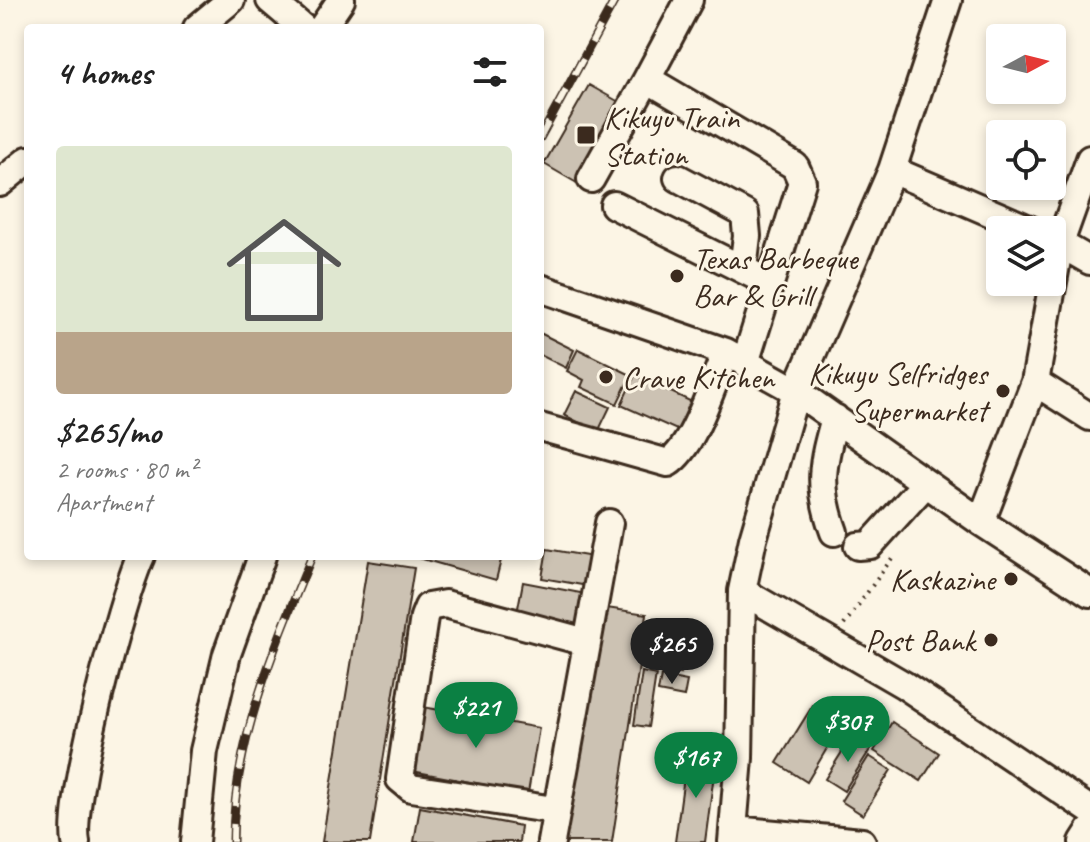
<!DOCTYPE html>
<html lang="en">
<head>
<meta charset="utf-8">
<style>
  body { margin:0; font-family:Caveat,sans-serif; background:#f6f6f6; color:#222; height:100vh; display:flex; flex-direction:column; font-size:30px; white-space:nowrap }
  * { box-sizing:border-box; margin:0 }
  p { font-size:26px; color:#767676 }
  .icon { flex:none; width:44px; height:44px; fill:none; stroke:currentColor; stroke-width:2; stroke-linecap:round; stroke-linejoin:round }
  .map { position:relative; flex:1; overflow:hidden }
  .panel { position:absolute; left:24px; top:24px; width:520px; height:536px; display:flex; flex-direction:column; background:#fff; border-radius:8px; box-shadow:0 4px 12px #0003 }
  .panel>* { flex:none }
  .needle { width:52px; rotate:83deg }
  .controls { position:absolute; left:986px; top:24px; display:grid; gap:16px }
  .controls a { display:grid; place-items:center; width:80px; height:80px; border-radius:8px; background:#fff; box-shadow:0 4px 12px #0003; font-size:40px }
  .price { position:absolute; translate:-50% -68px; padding:0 18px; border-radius:28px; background:#0b8043; color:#fff; font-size:26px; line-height:52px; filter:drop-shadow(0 2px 4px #0008) }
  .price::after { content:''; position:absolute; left:50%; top:48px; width:24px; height:18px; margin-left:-12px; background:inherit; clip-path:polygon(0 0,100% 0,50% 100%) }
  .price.selected { background:#222; color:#fff }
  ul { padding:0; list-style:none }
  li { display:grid; align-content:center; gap:16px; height:424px; padding:0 32px }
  li span { display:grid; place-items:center; height:248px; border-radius:8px; color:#555 }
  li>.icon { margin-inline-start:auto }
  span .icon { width:144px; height:144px; fill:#fffc; stroke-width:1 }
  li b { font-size:34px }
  h2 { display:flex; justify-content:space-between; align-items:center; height:96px; padding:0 32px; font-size:34px }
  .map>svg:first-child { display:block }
  .building { fill:#ccc2b3; stroke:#3b2a1e; stroke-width:2 }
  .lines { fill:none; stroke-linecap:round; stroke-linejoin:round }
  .minor-casing { stroke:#3b2a1e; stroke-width:32 }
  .path { stroke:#3b2a1e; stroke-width:4; stroke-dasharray:2 6; stroke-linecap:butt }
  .minor { stroke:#fcf5e5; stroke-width:26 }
  .rail-casing { stroke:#3b2a1e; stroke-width:9 }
  .rail { stroke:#fcf5e5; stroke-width:6; stroke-dasharray:18; stroke-linecap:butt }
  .poi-dot { fill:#3b2a1e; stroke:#fcf5e5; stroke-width:3 }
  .labels { text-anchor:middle; stroke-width:6; stroke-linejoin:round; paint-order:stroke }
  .poi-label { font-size:32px; fill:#3b2a1e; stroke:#fcf5e5; text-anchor:start }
</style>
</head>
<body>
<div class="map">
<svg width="1090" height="842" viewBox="0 0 1090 842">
  <rect width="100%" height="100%" fill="#fcf5e5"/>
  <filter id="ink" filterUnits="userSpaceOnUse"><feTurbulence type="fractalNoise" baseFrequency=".0125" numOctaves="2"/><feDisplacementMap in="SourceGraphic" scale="16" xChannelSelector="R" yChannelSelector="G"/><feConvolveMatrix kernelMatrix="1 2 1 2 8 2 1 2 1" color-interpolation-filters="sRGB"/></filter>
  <g filter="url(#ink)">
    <!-- building -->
    <path class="building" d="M589,85L628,107L582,186L544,164Z
      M540,333L574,350L566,368L540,355Z
      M578,349L631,375L617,404L581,387L584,380L567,371Z
      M635,375L692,402L679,431L621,405Z
      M576,391L610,407L598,432L564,415Z
      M547,549L593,557L588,586L542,578Z
      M412,556H502L496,580Z
      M368,561L414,568L370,842H322Z
      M523,582L591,595L585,626L517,613Z
      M600,607L647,614L612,842H565Z
      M651,625L670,628L667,644L685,647L680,674L643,668Z
      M642,672L656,675L648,727L634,725Z
      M661,676L687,681L684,697L658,692Z
      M813,705L842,723L807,782L777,763Z
      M423,707L539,728L528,793L412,771Z
      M892,722L939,753L921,781L874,751Z
      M852,736L871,748L844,791L825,779Z
      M687,755L716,759L705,842H675Z
      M869,756L891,770L863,815L841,801Z
      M420,807L521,826L519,842H414Z"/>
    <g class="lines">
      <defs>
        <path id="minor" d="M270,0L303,28
          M689,0L647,79L795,166L802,182L745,363
          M197,28L231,0
          M322,28L341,0
          M892,170L1031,230
          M678,178L745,214L747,236L743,269
          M591,179L647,79
          M0,183L28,160
          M614,205L770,283
          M1052,239L1090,261
          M540,288L726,352L796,391L981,522L1090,593
          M1035,382L1090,417
          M540,427L668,463C695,446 713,381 726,352
          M981,522L1035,382L1060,243L1090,159
          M834,532C817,486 822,464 835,418
          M858,546L870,545L926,483
          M742,591L904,685L1090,810
          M554,810L411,788L400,779L424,617L428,607L445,604L586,642
          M734,830L862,842
          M76,842C68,801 121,599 141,556
          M195,842L204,751L227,654L262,556
          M551,842L609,523
          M732,842L739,758L742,591L753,539L796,391L892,170L948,0
          M1083,842L1090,831"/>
      </defs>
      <!-- minor casing -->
      <use href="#minor" class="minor-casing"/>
      <!-- path -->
      <path class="path" d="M844,625L895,554"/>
      <!-- minor -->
      <use href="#minor" class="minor"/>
      <defs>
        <path id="rail" d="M540,138L615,0
          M233,842C233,743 275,646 312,556"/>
      </defs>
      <!-- rail casing -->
      <use href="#rail" class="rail-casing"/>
      <!-- rail -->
      <use href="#rail" class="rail"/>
    </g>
  </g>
  <!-- markers -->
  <g class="poi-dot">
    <rect x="576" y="125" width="20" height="20" rx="4"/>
    <circle cx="677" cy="276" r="8"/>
    <circle cx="606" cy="377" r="8"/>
    <circle cx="1003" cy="391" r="8"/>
    <circle cx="1011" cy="579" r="8"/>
    <circle cx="991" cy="640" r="8"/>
  </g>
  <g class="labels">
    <!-- poi labels -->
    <g class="poi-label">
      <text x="604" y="128">Kikuyu Train<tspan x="604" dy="37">Station</tspan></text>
      <text x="693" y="269">Texas Barbeque<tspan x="693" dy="37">Bar &amp; Grill</tspan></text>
      <text x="987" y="384" text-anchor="end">Kikuyu Selfridges<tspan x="987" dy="37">Supermarket</tspan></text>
      <text x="622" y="388">Crave Kitchen</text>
      <text x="995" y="590" text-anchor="end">Kaskazine</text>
      <text x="975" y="651" text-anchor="end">Post Bank</text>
    </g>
  </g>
</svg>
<div class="controls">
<a><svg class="needle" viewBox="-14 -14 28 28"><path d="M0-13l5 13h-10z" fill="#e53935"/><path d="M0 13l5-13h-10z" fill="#767676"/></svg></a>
<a><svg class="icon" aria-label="locate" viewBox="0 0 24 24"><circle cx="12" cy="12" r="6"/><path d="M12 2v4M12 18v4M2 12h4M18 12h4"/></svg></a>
<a><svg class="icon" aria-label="layers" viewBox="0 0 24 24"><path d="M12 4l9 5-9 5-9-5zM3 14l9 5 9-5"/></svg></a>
</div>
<b class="price selected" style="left:672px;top:686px">$265</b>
<b class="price" style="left:476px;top:750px">$221</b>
<b class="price" style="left:848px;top:764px">$307</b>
<b class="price" style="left:696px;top:800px">$167</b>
<section class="panel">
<h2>4 homes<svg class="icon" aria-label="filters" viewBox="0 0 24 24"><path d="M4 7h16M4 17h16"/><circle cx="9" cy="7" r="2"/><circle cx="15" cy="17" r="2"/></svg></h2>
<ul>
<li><span style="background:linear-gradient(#dfe7d0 75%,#b9a48a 0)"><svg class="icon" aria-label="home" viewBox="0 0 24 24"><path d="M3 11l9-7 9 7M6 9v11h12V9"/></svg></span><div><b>$265/mo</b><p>2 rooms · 80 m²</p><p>Apartment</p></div></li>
</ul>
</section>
</div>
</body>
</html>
